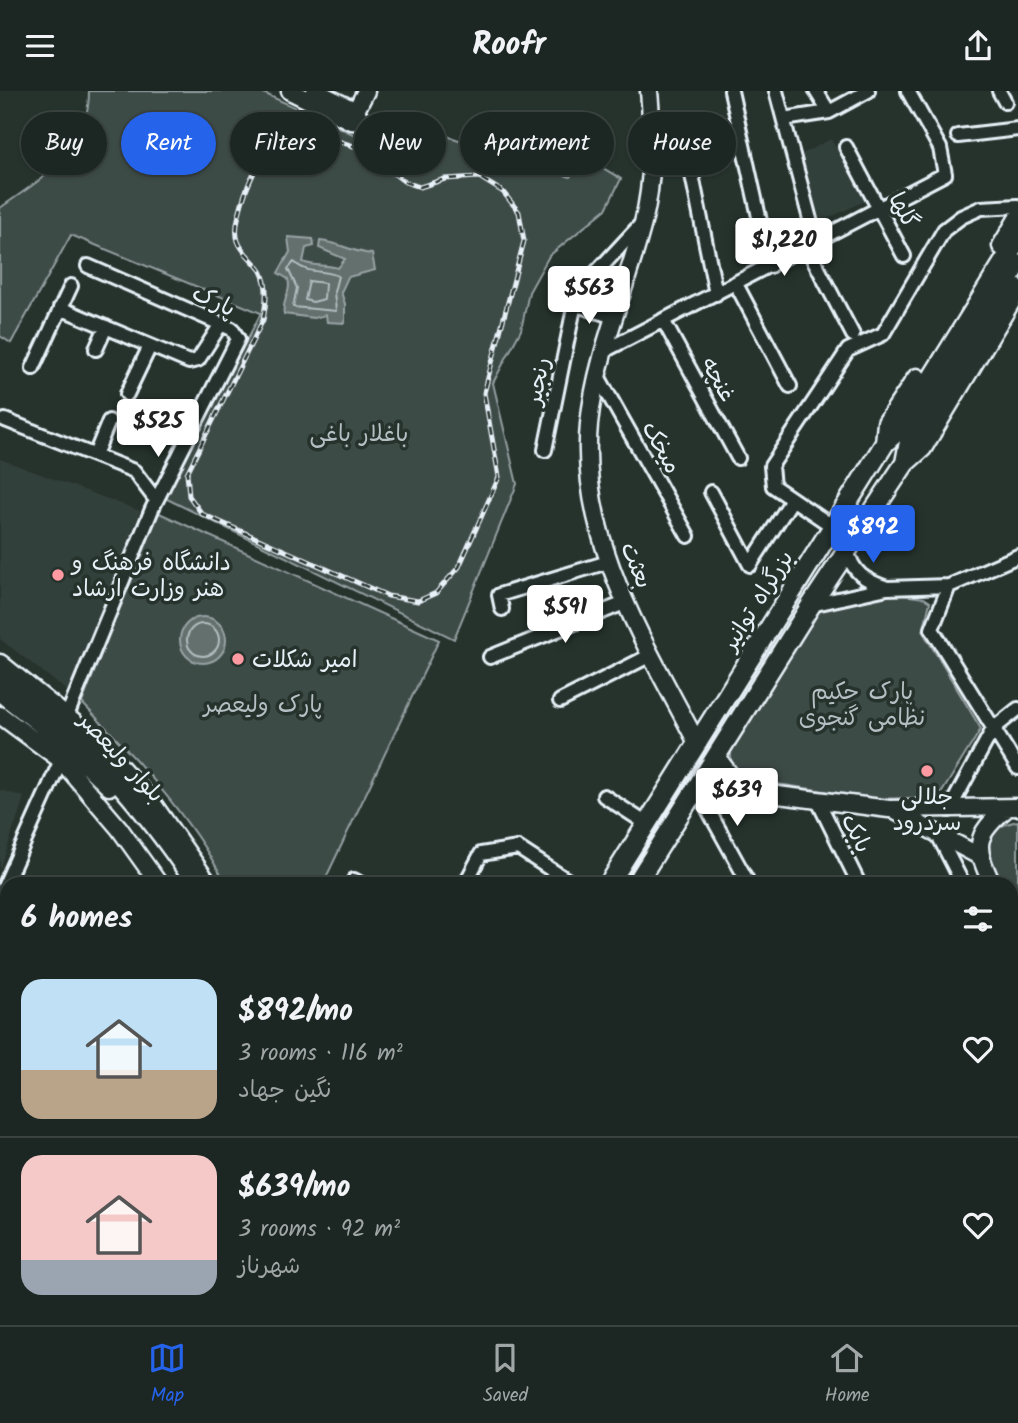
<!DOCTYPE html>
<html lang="en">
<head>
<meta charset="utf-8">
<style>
  body { margin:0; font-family:Kalam,"Playpen Sans Arabic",sans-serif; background:#252e2a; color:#f1f3f6; height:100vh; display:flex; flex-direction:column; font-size:26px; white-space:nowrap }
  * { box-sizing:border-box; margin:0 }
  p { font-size:23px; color:#a0a5a5 }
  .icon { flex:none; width:38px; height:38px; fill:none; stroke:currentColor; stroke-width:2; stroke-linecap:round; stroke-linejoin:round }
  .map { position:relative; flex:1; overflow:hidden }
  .details { position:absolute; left:0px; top:786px; width:1018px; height:450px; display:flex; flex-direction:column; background:#1c2622; border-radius:21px 21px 0 0; box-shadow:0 2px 5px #0004,0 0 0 2px #3a4340 }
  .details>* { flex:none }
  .guide { position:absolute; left:21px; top:21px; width:976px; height:63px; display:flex; gap:14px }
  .price { position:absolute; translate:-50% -60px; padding:0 16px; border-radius:7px; background:#fff; color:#222; font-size:23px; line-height:46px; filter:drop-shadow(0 2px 4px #0008) }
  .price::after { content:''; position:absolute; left:50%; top:42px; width:21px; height:16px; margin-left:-10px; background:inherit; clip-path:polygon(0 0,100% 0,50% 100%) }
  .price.current { background:#2563eb; color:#fff }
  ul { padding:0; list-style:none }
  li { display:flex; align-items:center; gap:21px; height:175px; padding:0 21px }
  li+li { border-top:2px solid #3a4340 }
  li span { display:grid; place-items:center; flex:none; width:196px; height:140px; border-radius:21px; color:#555 }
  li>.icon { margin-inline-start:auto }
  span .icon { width:84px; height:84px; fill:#fffc; stroke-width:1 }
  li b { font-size:30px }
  h2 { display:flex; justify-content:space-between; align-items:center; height:84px; padding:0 21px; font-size:30px }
  .tag { padding:0 24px; border-radius:32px; background:#1c2622; box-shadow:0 2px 5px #0004,0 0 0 2px #3a4340; font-size:24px; line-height:63px }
  .tag.current { background:#2563eb; color:#fff }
  header { display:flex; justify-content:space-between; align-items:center; height:91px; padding:0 21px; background:#1c2622; font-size:32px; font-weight:700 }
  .tab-bar { display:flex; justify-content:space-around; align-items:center; height:98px; border-top:2px solid #3a4340; background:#1c2622; font-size:19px; color:#a0a5a5 }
  .tab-bar a { display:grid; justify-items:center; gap:4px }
  .tab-bar .current { color:#2563eb }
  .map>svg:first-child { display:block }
  .built { fill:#333f3a }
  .green { fill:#3e4b47; stroke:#939ea0; stroke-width:2 }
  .water { fill:#636f6d; stroke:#98a3a5; stroke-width:2 }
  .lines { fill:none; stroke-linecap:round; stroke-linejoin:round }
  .shore { stroke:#b3bdc0; stroke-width:2 }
  .minor-casing { stroke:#e8f1f8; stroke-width:18 }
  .major-casing { stroke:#e8f1f8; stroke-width:21 }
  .highway-casing { stroke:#e8f1f8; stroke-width:23 }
  .minor { stroke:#26332d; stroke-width:12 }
  .major { stroke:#26332d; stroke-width:16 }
  .highway { stroke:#26332d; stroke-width:18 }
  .rail-casing { stroke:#e8f1f8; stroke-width:5 }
  .rail { stroke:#26332d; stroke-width:2.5; stroke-dasharray:8; stroke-linecap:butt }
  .poi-dot { fill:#ff9aa2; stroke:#26332d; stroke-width:2.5 }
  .labels { text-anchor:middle; stroke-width:7; stroke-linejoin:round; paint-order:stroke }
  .street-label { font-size:23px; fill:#e8f1f8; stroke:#26332d }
  .park-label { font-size:23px; fill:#b5bfc3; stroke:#26332d }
  .poi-label { font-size:23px; fill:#e8f1f8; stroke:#26332d; text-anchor:start }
</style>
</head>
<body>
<header><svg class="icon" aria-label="menu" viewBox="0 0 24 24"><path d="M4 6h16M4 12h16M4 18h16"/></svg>Roofr<svg class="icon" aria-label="share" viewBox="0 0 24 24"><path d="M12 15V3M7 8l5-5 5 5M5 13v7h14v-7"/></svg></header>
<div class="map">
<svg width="1018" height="1234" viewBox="0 0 1018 1234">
  <rect width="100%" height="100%" fill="#26332d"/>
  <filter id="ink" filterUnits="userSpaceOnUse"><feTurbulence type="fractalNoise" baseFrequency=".0143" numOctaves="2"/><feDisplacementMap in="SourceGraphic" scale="14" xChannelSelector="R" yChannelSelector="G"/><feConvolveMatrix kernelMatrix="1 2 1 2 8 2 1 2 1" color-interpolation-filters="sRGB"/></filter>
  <g filter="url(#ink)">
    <!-- built -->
    <path class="built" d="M831,48L865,110L822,130L813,124L798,65Z
      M0,368L140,420L70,602L0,548Z
      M0,699L24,706L0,779Z"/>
    <!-- green -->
    <path class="green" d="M89,0H259L366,49L423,37L570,86L583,65L621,88L606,118L549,165L529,201L521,239L493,292L517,393L454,548L165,407L261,222L71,144L11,252L0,245V117C45,85 89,62 89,0Z
      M157,421L439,549L323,793H226C189,724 137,668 82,612Z
      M874,500L924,507L930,511L923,541L981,638L939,706L878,708L743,688L731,677V660L763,601L818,517Z
      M1018,730V828L1012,815V793H1000C983,760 972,740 1018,730Z"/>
    <!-- water -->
    <path class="water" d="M288,146L313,148L314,155L306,157L303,171C315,176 326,173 338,177L345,168L319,157L320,150C341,152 351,161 372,163L375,179L348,186L341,201L345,213V232L327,231L326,224L314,227L284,223C281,210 292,202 288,188L278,182L290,161Z
      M180 549a23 23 0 1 1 46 0a23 23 0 1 1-46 0Z"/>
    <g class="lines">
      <!-- shore -->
      <path class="shore" d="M294,171C308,184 322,178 338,185L334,201L336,220L293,216L297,197L288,178Z
        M309,190L325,192L324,208L313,211L305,209Z
        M187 549a16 16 0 1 1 32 0a16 16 0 1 1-32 0Z"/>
      <defs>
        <path id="minor" d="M731,0L770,175
          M776,0L816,151
          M816,0L829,21
          M999,0L1005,11
          M784,28L829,21L868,0
          M958,45L1018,38
          M846,56L904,165
          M687,59L716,203
          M653,67L740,44
          M807,156L853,244
          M736,193L790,295
          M574,213L614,226
          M60,217L189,271L198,269L221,233
          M663,229L738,367
          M96,258L106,236
          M606,259L945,83L940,57L908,0
          M33,277L71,195
          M599,287L688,445
          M127,303L150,255
          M5,329L134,380L156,409
          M545,359L577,202L643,131
          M95,364L109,330
          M711,401L750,474L792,409
          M832,435L773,395L771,375L848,259L883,243L944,139L961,126L981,117L1018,115
          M847,459C853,483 865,489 887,497
          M949,495L932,538L1018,677
          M811,514L887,497L949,495L1018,465
          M502,518L499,504L608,471
          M490,566L627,511
          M560,610L651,564
          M64,632L152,418L238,248L232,238L88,175
          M696,697L749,793
          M604,705L647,733
          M818,710L859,793
          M949,719L993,638L1018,618
          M936,740L963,793
          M354,789L361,793
          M465,793L481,763L518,757L573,793
          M0,805L61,669
          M1012,890L1018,903
          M0,897L7,905
          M1012,991L1018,1004
          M1012,1058L1018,1055
          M1012,1222L1018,1234
          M169,1228L177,1234
          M403,1228L406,1234
          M652,1228L654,1234
          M713,1228L714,1234
          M856,1228L858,1234
          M960,1228L961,1234
          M0,1232L19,1234
          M153,1234L157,1228"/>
        <path id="major" d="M290,0L351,30L362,31
          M315,0L356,20L362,31
          M649,0C653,44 654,89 643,132C626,199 596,264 589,333C578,448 647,555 697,652
          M351,29L366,0
          M0,572L97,650L151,710L209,793
          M0,586C80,642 141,712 195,793
          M0,602L61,650L109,696
          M0,624L61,669L119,737L159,793
          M716,665L736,692L747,698
          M698,694L889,718L1018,716
          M895,720L979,765
          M992,793C975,756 973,745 1006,718
          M1012,833L1018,846
          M1012,946L1018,942
          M1012,959L1018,956
          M0,1033L7,1047
          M95,1228L97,1234
          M511,1228L513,1234
          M528,1228L530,1234"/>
        <path id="highway" d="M1002,155L1018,128
          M885,352L887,332L917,287
          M905,372L922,357L1018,198
          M609,793L885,352L900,338L1018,148
          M636,793L811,514L905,372L909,351L1018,173
          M331,1234L334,1228
          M355,1234L359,1228"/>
      </defs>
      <!-- minor casing -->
      <use href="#minor" class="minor-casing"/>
      <!-- major casing -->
      <use href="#major" class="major-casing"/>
      <!-- highway casing -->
      <use href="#highway" class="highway-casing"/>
      <!-- minor -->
      <use href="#minor" class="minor"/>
      <!-- major -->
      <use href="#major" class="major"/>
      <!-- highway -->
      <use href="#highway" class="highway"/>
      <defs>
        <path id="rail" d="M305,45L331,48L360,57L405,91L420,96L445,88L479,86L503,101L519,121L524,150L484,302L499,386L459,476L436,502L418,510L388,505L202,423L189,405L187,382L263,229C266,213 269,195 261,180C254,169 242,162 238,150C234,138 239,124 242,112C254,73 265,57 305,45Z"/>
      </defs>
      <!-- rail casing -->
      <use href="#rail" class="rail-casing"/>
      <!-- rail -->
      <use href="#rail" class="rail"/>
    </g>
  </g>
  <!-- markers -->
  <g class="poi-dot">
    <circle cx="58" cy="484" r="7"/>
    <circle cx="238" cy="568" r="7"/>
    <circle cx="927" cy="680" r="7"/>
  </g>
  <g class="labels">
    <!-- street labels -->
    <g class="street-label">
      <text transform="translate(904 119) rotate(62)" y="8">گلها</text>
      <text transform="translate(214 209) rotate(26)" y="8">پارک</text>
      <text transform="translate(719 288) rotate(61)" y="8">غنچه</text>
      <text transform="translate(537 290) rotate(-79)" y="8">رنجبر</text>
      <text transform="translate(662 356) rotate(61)" y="8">میخک</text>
      <text transform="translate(637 474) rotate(68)" y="8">بعثت</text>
      <text transform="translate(757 509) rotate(-58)" y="8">بزرگراه توانیر</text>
      <text transform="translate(122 666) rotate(47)" y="8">بلوار ولیعصر</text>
      <text transform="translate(857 742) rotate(64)" y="8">بابک</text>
    </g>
    <!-- park labels -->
    <g class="park-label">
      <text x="359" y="350">باغلار باغی</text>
      <text x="862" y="608">پارک حکیم<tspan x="862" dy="26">نظامی گنجوی</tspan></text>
      <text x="263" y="621">پارک ولیعصر</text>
    </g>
    <!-- poi labels -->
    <g class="poi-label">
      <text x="72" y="479">دانشگاه فرهنگ و<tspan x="72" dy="26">هنر وزارت ارشاد</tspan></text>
      <text x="252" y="576">امیر شکلات</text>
      <text x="927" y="713" text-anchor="middle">جلالی<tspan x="927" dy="26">سردرود</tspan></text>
    </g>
  </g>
</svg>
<b class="price" style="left:784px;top:187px">$1,220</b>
<b class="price" style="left:589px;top:235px">$563</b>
<b class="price" style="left:158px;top:368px">$525</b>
<b class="price current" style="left:873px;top:474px">$892</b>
<b class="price" style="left:565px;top:554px">$591</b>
<b class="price" style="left:737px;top:737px">$639</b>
<div class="guide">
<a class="tag">Buy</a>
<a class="tag current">Rent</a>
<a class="tag">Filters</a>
<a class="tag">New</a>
<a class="tag">Apartment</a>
<a class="tag">House</a>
</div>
<section class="details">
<h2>6 homes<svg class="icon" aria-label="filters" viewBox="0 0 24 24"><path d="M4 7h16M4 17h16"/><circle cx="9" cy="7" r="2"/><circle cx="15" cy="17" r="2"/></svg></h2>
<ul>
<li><span style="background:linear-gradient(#bfe0f5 65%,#b9a48a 0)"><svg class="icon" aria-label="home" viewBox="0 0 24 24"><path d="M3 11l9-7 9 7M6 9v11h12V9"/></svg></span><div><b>$892/mo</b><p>3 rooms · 116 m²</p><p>نگین جهاد</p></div><svg class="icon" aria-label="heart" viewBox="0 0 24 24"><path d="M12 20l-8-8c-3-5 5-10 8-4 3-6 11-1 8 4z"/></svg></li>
<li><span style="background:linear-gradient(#f6c9c9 75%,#9aa5b1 0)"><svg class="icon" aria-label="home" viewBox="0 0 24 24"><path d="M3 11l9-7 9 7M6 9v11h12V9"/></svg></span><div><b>$639/mo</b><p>3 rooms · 92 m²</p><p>شهرناز</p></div><svg class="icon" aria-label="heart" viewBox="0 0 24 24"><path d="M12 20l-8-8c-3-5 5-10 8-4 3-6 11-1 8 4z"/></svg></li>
</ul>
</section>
</div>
<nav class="tab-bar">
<a class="current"><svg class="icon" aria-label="map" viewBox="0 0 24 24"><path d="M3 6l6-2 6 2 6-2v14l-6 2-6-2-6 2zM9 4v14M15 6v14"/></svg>Map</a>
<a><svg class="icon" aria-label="saved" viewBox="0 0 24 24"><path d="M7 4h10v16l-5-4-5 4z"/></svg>Saved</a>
<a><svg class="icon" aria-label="home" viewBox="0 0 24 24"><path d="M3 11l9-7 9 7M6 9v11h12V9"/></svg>Home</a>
</nav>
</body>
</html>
